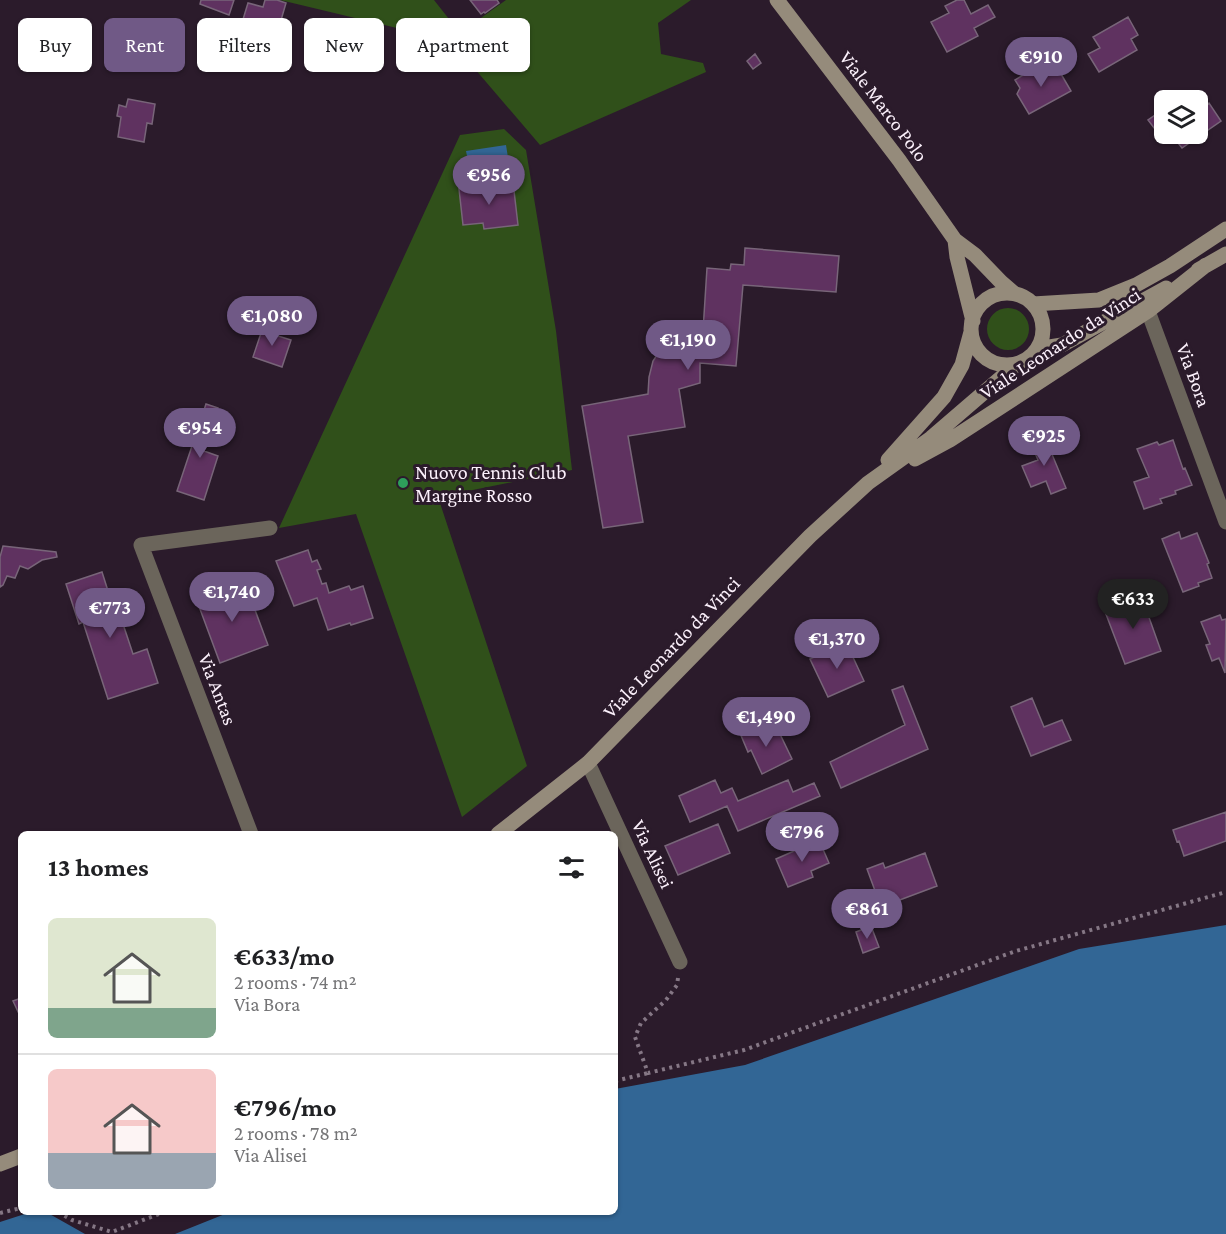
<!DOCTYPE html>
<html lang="en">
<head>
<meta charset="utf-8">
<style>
  body { margin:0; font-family:"Crimson Pro",serif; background:#f2f2f2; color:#202124; height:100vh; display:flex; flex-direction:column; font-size:22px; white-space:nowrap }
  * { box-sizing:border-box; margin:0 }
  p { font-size:20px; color:#757577 }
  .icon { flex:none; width:33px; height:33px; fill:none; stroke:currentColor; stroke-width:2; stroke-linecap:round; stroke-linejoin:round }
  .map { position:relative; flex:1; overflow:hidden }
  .details { position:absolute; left:18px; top:831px; width:600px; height:384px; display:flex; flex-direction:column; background:#fff; border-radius:9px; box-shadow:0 2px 4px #0004 }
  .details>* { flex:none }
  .banner { position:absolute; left:18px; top:18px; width:600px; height:54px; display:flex; gap:12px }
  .tools { position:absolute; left:1154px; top:90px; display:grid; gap:12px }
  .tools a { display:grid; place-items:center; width:54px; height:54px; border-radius:9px; background:#fff; box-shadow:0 2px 4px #0004; font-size:30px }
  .price { position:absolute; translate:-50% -51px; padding:0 14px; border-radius:21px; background:#705986; color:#fff; font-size:20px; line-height:39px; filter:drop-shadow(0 2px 3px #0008) }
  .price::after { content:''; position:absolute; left:50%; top:36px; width:18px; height:14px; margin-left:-9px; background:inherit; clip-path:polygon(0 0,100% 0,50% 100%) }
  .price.active { background:#222; color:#fff }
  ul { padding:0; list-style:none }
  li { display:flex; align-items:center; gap:18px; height:150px; padding:0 30px }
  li+li { border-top:2px solid #e0e0e0 }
  li span { display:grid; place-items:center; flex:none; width:168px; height:120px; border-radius:9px; color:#555 }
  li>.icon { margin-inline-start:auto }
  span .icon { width:72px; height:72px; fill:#fffc; stroke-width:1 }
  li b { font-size:26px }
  h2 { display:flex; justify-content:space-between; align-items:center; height:72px; padding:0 30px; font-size:26px }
  .pill { padding:0 21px; border-radius:9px; background:#fff; box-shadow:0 2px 4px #0004; font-size:21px; line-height:54px }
  .pill.active { background:#705986; color:#fff }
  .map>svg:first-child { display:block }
  .green { fill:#30501a }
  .water { fill:#326695 }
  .building { fill:#5f3260; stroke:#786579; stroke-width:1.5 }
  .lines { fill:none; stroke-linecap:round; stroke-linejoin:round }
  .path { stroke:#857785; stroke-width:4; stroke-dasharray:3 4.5; stroke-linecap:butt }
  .minor { stroke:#6b655b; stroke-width:15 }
  .secondary { stroke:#958b7b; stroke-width:15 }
  .leisure-dot { fill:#2e9e5b; stroke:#2b1b2b; stroke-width:2 }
  .labels { text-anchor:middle; stroke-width:6; stroke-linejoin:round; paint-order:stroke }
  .street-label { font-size:20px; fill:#fbf0fb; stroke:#2b1b2b }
  .poi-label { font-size:20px; fill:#fbf0fb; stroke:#2b1b2b; text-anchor:start }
</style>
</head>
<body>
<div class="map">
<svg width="1226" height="1234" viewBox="0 0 1226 1234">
  <rect width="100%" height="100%" fill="#2b1b2b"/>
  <!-- green -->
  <path class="green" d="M280,0H434L460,33L506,0H691L658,23L661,54L703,63L706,72L540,145L451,41Z
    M504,129L526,150L556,331L572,470L438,497L527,766L462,817L356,514L279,528L460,135Z
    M987 329a21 21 0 1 1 42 0a21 21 0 1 1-42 0Z"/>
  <!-- water -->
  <path class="water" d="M506,145L510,170L471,176L466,151Z
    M1226,925V1234H175L230,1212H615V1089L745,1065L1079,949Z
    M31,1212H46L85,1234H0V1222Z"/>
  <!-- building -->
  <path class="building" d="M201,0H234L229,15L200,4Z
    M265,0H277L286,3L279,27L269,24L266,34L241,26L248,3L263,7Z
    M470,0H497L499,3L485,13L484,12L481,14Z
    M957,0H964L971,14L988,5L995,17L974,28L978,36L947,52L931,22L949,13L945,6Z
    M1128,17L1138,35L1131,39L1137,50L1099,72L1088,54L1100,48L1093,37Z
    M755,54L761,63L753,69L747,61Z
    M1054,62L1071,91L1029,114L1017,94L1020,88L1015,80L1028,72H1035Z
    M1188,92L1195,100H1176Z
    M128,99L155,104L152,124L147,123L144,142L118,137L121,117L117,116L119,105L126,107Z
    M1197,103L1201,109L1209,103L1221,121L1182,148L1171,134H1197Z
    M1164,109V134H1166L1161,137L1148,120Z
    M513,182L518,225L484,229L483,223L463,225L459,189Z
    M745,248L839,256L836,292L743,285L736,366L700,363V383L679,389L685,427L628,436L643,522L603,528L582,406L648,394L649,377L653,361L657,355L669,342L677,337L703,331L707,268L730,270L731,264L744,265Z
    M264,324L277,329L275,335L291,340L282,367L253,357Z
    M206,404L218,408L204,451L218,456L204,500L177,491Z
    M1044,435L1066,488L1051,494L1046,481L1031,487L1022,466L1038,460L1030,441Z
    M1173,440L1183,469L1185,468L1192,485L1175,491L1176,494L1160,499L1162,503L1144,509L1134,482L1149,477L1137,449L1157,442L1159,445Z
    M1179,532L1181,539L1197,533L1209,563L1207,564L1212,578L1198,583L1199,586L1183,592L1162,539Z
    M3,546L56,552L57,557L42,560L28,569L20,566L15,578L7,576L3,585L0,587V557Z
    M308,550L312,562L317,560L321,569L317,570L322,584L326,583L329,593L349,586L351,590L363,586L373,618L351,625L350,623L328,630L317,598L294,606L276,561Z
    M102,572L115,613L119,612L133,654L147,649L158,683L108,699L83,622L79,624L66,584Z
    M245,583L268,645L220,663L197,601Z
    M1141,595L1161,651L1125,664L1104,609Z
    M1220,615L1222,620L1226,619L1225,673L1219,658L1212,661L1206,645L1210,644L1201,622Z
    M846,642L864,681L828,697L810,659Z
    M903,686L928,749L841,788L830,762L905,725L892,690Z
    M1032,698L1044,727L1062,720L1071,740L1031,756L1011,707Z
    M760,723L765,734L777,728L792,759L762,774L751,750L748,752L740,733Z
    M715,780L721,793L732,788L738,801L788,780L793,792L814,783L820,796L738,831L727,806L690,822L679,796Z
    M1226,812V841L1184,856L1179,841L1177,842L1173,830Z
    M718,824L730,853L678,875L665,846Z
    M819,840L829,863L811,871L813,877L788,887L776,859Z
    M925,853L937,886L881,907L867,869L883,863L885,868Z
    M871,926L879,947L863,953L856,932Z
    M21,998V1018L13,1001Z"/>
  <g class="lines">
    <!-- path -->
    <path class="path" d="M678,978L677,985L666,1000L641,1023L635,1037L648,1073L744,1050L1016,951L1226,892
      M615,1081L648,1073
      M58,1212L72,1220L112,1232L164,1212
      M0,1213L21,1208"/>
    <!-- minor -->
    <path class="minor" d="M1148,311L1226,522
      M588,763L680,962
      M251,834L141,545L270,528"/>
    <!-- secondary -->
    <path class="secondary" d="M777,0L899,160L955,240L975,255L1001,282L1015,294
      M955,240L957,257L973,321
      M1198,270L1226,254
      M971 329a36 36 0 1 1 72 0a36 36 0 1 1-72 0Z
      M1033,304L1099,300L1136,285L1170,266L1226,229
      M1037,349L1062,345L1166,288
      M915,459L950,440L1148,311L1206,265
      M888,460L944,397L962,365L971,332
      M498,834L588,763L810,536L868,483L931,438L1017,364
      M0,1164L21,1156"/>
  </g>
  <!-- markers -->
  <circle class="leisure-dot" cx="403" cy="483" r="6"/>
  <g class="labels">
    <!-- street labels -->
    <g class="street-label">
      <text transform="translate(884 106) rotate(53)" y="7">Viale Marco Polo</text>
      <text transform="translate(1060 343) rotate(-33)" y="7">Viale Leonardo da Vinci</text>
      <text transform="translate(1194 375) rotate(70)" y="7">Via Bora</text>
      <text transform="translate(671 647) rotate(-46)" y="7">Viale Leonardo da Vinci</text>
      <text transform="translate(218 689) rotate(69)" y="7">Via Antas</text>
      <text transform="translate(653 854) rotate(65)" y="7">Via Alisei</text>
    </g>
    <!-- poi labels -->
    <g class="poi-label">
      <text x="415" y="479">Nuovo Tennis Club<tspan x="415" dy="23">Margine Rosso</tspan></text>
    </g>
  </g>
</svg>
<div class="tools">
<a><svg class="icon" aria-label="layers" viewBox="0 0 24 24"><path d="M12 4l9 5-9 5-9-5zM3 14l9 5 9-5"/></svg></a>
</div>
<b class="price" style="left:1041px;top:88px">€910</b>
<b class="price" style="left:489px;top:206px">€956</b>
<b class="price" style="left:272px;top:347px">€1,080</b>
<b class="price" style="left:688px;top:371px">€1,190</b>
<b class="price" style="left:200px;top:459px">€954</b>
<b class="price" style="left:1044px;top:467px">€925</b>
<b class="price" style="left:232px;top:623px">€1,740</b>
<b class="price active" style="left:1133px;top:630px">€633</b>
<b class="price" style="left:110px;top:639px">€773</b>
<b class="price" style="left:837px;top:670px">€1,370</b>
<b class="price" style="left:766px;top:748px">€1,490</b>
<b class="price" style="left:802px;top:863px">€796</b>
<b class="price" style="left:867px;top:940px">€861</b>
<div class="banner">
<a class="pill">Buy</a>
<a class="pill active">Rent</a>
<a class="pill">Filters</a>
<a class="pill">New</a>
<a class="pill">Apartment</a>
</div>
<section class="details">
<h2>13 homes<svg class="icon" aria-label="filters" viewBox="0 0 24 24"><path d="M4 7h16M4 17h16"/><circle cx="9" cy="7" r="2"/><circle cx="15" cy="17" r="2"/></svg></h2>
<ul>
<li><span style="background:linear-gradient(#dfe7d0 75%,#7fa58c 0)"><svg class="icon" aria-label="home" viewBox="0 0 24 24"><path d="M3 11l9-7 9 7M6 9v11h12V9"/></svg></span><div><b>€633/mo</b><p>2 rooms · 74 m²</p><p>Via Bora</p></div></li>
<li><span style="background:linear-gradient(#f6c9c9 70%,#9aa5b1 0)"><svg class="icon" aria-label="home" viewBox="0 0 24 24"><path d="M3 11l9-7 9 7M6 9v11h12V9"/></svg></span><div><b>€796/mo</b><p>2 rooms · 78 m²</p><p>Via Alisei</p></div></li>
</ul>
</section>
</div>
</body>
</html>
